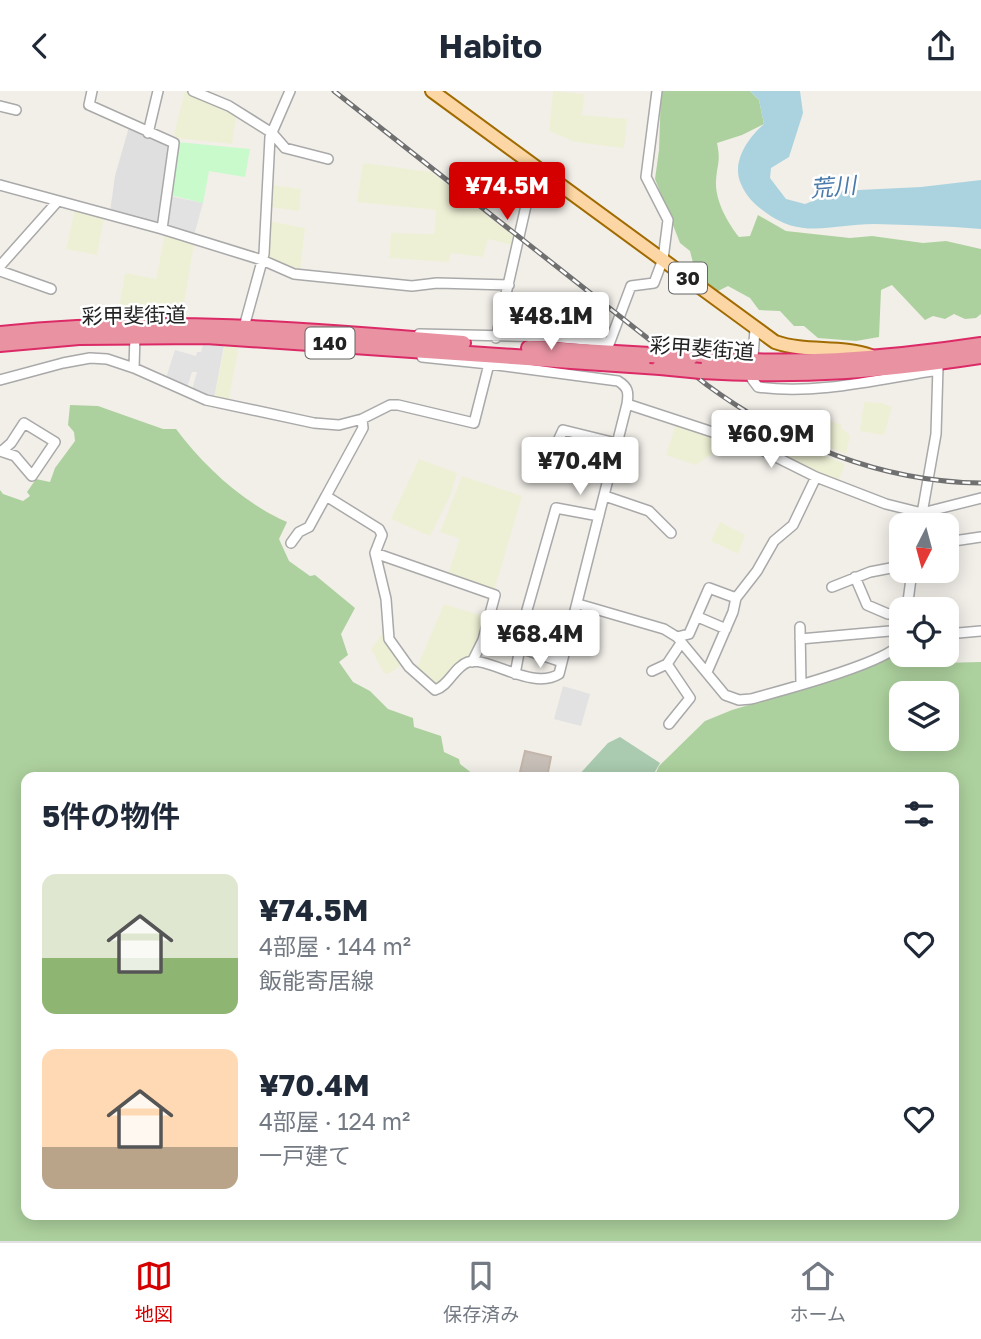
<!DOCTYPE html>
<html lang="ja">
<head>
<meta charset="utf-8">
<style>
  body { margin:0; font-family:"Golos Text","Noto Sans JP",sans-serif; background:#f6f6f7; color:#1f2937; height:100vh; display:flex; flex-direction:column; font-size:26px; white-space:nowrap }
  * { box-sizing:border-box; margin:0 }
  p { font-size:23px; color:#747a83 }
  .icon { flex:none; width:38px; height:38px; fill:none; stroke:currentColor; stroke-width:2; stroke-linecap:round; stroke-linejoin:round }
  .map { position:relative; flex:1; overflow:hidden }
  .drawer { position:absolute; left:21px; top:681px; width:938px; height:448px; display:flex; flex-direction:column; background:#fff; border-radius:14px; box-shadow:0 4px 18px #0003 }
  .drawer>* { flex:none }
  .needle { width:46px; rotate:186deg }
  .buttons { position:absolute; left:889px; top:422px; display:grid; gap:14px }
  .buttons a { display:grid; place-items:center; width:70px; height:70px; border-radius:14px; background:#fff; box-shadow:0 4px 18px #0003; font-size:35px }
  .price { position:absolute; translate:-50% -60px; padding:0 16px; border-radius:7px; background:#fff; color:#222; font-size:23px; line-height:46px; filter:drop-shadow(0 2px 4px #0008) }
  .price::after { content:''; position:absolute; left:50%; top:42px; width:21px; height:16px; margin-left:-10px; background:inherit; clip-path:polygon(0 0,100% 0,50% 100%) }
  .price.active { background:#d40000; color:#fff }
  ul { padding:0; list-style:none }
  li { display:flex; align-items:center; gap:21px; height:175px; padding:0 21px }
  li span { display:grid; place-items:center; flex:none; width:196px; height:140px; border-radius:14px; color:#555 }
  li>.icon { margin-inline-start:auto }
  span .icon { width:84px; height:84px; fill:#fffc; stroke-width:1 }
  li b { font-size:30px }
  h2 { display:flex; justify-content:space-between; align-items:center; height:84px; padding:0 21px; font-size:30px }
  header { display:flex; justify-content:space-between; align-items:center; height:91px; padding:0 21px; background:#fff; font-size:32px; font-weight:700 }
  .menu { display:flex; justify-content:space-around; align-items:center; height:98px; border-top:2px solid #e0e1e3; background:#fff; font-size:19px; color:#747a83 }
  .menu a { display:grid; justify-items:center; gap:4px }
  .menu .active { color:#d40000 }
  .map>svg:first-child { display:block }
  .residential { fill:#e0dfdf }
  .farmland { fill:#eef0d5 }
  .forest { fill:#add19e; fill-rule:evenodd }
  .cemetery { fill:#aacbaf }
  .park { fill:#c8facc }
  .parking { fill:#e2e2e2 }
  .water { fill:#aad3df }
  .building { fill:#c7bfb8; stroke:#c4b6ab; stroke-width:2 }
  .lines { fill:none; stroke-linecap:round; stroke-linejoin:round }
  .minor-casing { stroke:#a9a9a9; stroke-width:12 }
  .major-casing { stroke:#a06b00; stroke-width:16 }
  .highway-casing { stroke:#dc2a67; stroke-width:18 }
  .minor { stroke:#fff; stroke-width:9 }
  .major { stroke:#fcd6a4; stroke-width:12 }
  .highway { stroke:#e892a2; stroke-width:14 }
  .rail-casing { stroke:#707070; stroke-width:5 }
  .rail { stroke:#fff; stroke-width:2.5; stroke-dasharray:8; stroke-linecap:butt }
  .highway-bridge-casing { stroke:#dc2a67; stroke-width:18; stroke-linecap:butt }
  .highway-bridge { stroke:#e892a2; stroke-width:14 }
  .labels { text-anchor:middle; stroke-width:5; stroke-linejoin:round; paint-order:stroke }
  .shield { fill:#fff; stroke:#646464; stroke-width:2 }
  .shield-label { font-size:19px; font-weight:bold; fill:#222 }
  .street-label { font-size:21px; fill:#222; stroke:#fff }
  .water-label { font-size:23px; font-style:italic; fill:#4a7aab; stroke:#fff }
</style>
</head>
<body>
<header><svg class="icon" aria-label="back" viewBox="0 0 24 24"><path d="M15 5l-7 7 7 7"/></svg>Habito<svg class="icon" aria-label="share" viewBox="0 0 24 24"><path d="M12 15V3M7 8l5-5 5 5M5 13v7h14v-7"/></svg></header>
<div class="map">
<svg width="981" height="1150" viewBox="0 0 981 1150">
  <rect width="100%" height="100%" fill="#f2efe9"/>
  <!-- residential -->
  <path class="residential" d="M129,36L167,50L170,56L159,130L155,133L110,121L115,85Z"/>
  <!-- farmland -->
  <path class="farmland" d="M185,0L236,25L232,53L176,47L174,43Z
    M553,0L584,3L582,24L627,28L624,57L575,51L549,40Z
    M363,72L431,81L515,146L513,154L488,148L483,166L451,162L449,171L389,167L391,142L434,143L436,119L357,111Z
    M272,94L301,98L299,120L269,116Z
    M75,118L104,126L97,164L66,158Z
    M268,130L305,137L300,180L267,166Z
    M165,143L194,153L182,224L118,223L125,182L156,188Z
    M225,254L236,255L238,260L228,311L214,307Z
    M864,311L882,312L892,316L884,344L860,340Z
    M827,329L842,334L841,337L850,344L846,363L821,354Z
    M676,333L718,347L713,362L696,374L666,364Z
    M586,347L608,353L601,379L580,374Z
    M789,350L845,373L838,391L783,363Z
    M419,368L457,382L451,403L430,445L391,428Z
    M462,385L522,405L494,500L447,485L460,448L440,441Z
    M720,431L745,444L738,463L711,450Z
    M444,513L486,526L487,529L469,569L437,596L416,579Z
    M382,543L402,574L388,583L384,582L371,558Z"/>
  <!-- forest -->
  <path class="forest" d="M661,0H750L759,9L764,33L742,44L717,52C721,71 717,73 716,90C715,109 727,131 739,146L750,145L758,124L786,140L850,147L872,145L923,152L946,150L981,158V223L976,227L965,228L954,223L945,228L933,225L925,229L892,194L881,199L879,246L856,250L818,247L804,235H794L780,220L759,219L750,207L728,195L718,200L709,199L696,184L690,160L680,152L655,88L659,59Z
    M70,314L98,315L163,338H176C204,375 243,412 287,431L279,448L289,470L310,485L315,484L355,517L341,543L348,564L339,571L353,591L370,600L388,618L413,627L414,636L441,645L444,661L459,668L460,673L477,686H26V1124H954V686H654L659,675L705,630L732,619L817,594L901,560V564H927L940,572L981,571V1150H0V399L3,403L23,410L30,405L27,401L36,388L50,391L55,377L75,350L74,341L68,334ZM901,602H947V648H901Z"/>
  <!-- cemetery -->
  <path class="cemetery" d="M620,646L660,672L652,686H577L608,652Z"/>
  <!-- park -->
  <path class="park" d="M177,51L250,58L245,86L209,80L203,112L170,104Z"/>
  <!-- parking -->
  <path class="parking" d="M170,105L203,112L194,144L166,136Z
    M203,254H224L214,307L192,299L197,281H192L187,296L166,287L175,259L196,265L197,261H201Z
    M563,595L590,603L581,635L554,628Z"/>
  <!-- water -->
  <path class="water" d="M750,0H800L803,22L789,66L771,77L770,87L786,108L805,113L838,100L921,96L981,89V138C946,135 909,134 874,133C832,133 802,149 765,121C755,114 746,105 741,93C731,71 748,47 764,33L759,9Z"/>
  <!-- building -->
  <path class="building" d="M525,660L551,666L547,686L520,681Z"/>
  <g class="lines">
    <defs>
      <path id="minor" d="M92,0L89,14L174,52L162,138
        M193,0L229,15L272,42L285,57L328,68
        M0,15L16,19
        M148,42L158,0
        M0,94L162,138L262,169L294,183L412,195L437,192L509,194
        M0,175L57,111
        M0,180L51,198
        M244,236L264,163L270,46L290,0
        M419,243L551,246L608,251
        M496,247L535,75
        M608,256L631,195L654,192L663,168L668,129L646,86L657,0
        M422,266L489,273
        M753,266L755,238
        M134,277L135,244
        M752,288L758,296C818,304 879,288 938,279
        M0,289L63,272L90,267L107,268L134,277L206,309L314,332L339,334L362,328L390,314H398L474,332L489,273L618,290C628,296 629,301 627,313L559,583C532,600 489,565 468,571C454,576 449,595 435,599L409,576L389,548L386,508L375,462L382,444L379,438L326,405L363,337L362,328
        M627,313L752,354L816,386L886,413L922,422L981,407
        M0,360L15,365L32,385L55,351L24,332L11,352L2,360
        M558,386L563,366L557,352L563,339L616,352
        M605,405L649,420L671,442
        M920,434L936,343L938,276
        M947,451L981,446
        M291,452L299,441L309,436L326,405
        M375,462L495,504L483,549L472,571
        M855,486L867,514L888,523L901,522
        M832,496L870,481L901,475
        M578,513L664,538L677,546L725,604L739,609L751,608C780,600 887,572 901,552
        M907,518L912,480
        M698,526L726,538
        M800,536L801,593
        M947,543L981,540
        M677,546L689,543L709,497L736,507
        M800,548L901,539
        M520,557L527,519L556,417L599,425
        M667,573L690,607L669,633
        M652,580L667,573L681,552
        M707,581L733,521L736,507L757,480L774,450L793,434L816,386
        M515,583L520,557L562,571"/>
      <path id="major" d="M432,0L775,251C806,262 840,254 871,265"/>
      <path id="highway" d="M0,243C155,226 309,239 463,252
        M0,253L79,246L206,245L660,276
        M529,257L650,264
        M690,267C791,275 882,269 981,254
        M701,280C801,286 883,280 981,265"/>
    </defs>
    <!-- minor casing -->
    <use href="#minor" class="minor-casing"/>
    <!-- major casing -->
    <use href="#major" class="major-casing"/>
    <!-- highway casing -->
    <use href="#highway" class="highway-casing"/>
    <!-- minor -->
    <use href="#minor" class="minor"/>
    <!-- major -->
    <use href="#major" class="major"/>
    <!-- highway -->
    <use href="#highway" class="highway"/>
    <defs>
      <path id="rail" d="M334,0L707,294C786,352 881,391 981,392"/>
    </defs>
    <!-- rail casing -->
    <use href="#rail" class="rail-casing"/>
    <!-- rail -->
    <use href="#rail" class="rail"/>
    <defs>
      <path id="highway-bridge" d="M650,264L690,267
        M660,276L701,280"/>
    </defs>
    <!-- highway-bridge casing -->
    <use href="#highway-bridge" class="highway-bridge-casing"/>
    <!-- highway-bridge -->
    <use href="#highway-bridge" class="highway-bridge"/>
  </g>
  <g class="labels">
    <!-- shield labels -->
    <g class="shield">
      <rect x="669" y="171.5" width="38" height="31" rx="5"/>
      <rect x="305.5" y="236.5" width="49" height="31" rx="5"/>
    </g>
    <g class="shield-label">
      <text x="688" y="194">30</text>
      <text x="330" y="259">140</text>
    </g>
    <!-- street labels -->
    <g class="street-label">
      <text transform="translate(134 225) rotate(-1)" y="7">彩甲斐街道</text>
      <text transform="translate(702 258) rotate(4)" y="7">彩甲斐街道</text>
    </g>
    <!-- water labels -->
    <g class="water-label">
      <text transform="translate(833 96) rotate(-5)" y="8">荒川</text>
    </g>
  </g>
</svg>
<div class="buttons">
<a><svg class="needle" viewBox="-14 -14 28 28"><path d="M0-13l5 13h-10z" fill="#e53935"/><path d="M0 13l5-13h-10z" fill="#747a83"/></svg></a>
<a><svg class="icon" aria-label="locate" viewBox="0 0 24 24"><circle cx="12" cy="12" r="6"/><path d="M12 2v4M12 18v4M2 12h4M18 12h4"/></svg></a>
<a><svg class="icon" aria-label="layers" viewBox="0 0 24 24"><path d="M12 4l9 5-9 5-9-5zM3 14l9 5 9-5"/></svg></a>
</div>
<b class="price active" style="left:507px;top:131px">¥74.5M</b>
<b class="price" style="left:551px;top:261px">¥48.1M</b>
<b class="price" style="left:771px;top:379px">¥60.9M</b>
<b class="price" style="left:580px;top:406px">¥70.4M</b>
<b class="price" style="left:540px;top:579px">¥68.4M</b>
<section class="drawer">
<h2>5件の物件<svg class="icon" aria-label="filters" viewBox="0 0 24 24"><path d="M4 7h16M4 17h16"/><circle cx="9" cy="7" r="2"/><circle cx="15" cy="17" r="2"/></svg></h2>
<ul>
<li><span style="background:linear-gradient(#dfe7d0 60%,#8fb573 0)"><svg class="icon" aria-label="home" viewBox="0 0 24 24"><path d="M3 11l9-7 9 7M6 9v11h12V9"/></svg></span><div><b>¥74.5M</b><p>4部屋 · 144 m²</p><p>飯能寄居線</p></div><svg class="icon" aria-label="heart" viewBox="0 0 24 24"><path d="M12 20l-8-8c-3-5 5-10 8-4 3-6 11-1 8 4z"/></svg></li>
<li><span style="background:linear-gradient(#ffd9b3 70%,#b9a48a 0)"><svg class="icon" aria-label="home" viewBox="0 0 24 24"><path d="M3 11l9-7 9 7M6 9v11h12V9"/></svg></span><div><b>¥70.4M</b><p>4部屋 · 124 m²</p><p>一戸建て</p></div><svg class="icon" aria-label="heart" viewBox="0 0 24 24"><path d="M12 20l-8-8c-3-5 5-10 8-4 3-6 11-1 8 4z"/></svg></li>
</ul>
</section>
</div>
<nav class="menu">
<a class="active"><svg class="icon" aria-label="map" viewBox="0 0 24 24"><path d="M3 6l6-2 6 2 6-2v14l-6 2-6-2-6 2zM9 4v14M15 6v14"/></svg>地図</a>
<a><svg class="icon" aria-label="saved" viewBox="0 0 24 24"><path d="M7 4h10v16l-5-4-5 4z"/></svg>保存済み</a>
<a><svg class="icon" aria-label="home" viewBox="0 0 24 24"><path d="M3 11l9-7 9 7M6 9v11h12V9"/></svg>ホーム</a>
</nav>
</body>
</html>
